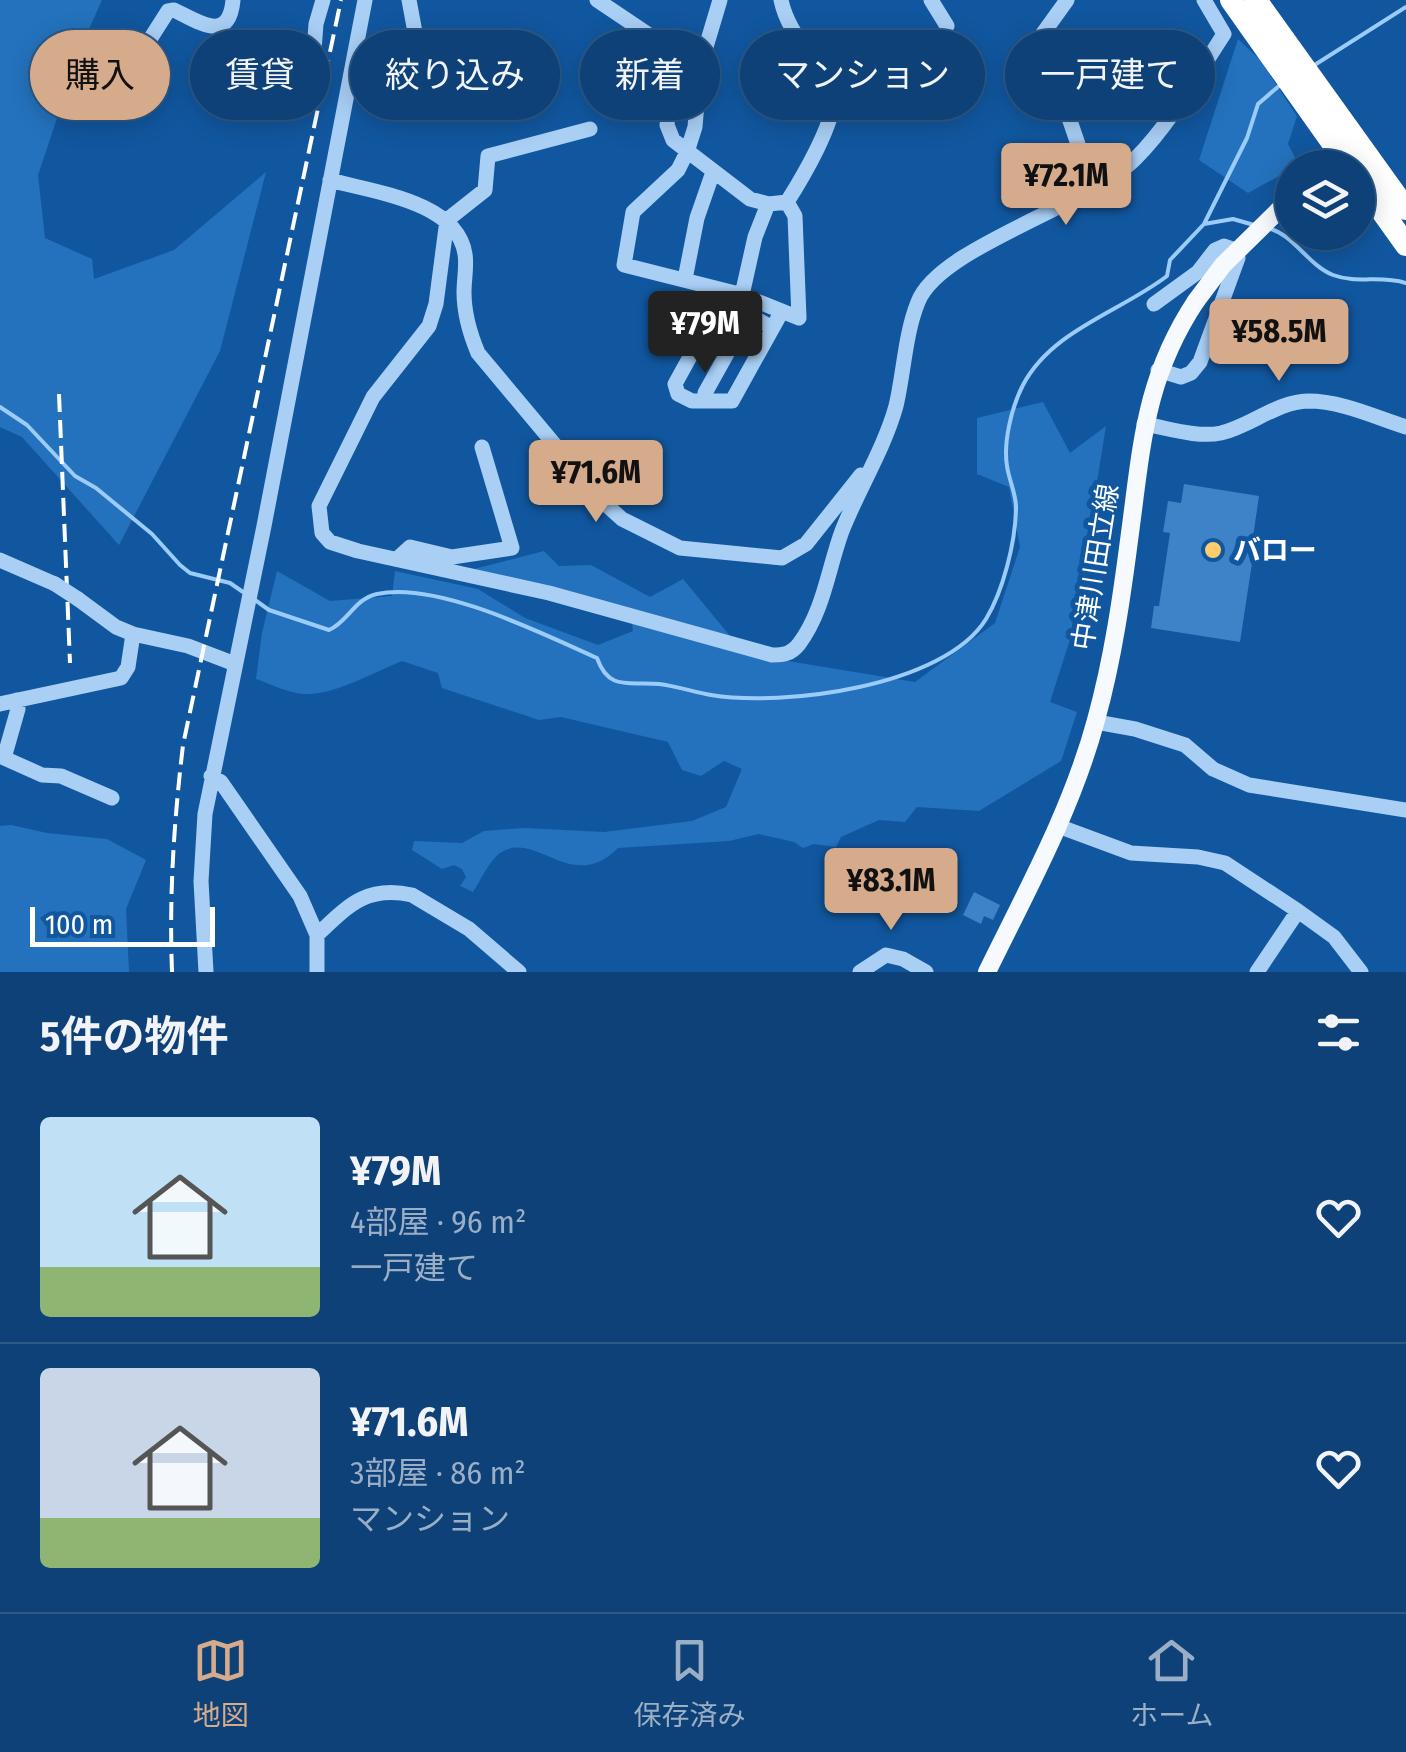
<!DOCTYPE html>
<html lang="ja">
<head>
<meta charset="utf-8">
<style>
  body { margin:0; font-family:"Fira Sans Condensed","Noto Sans JP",sans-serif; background:#1b4c7f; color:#f1f3f6; height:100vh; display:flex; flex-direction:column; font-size:38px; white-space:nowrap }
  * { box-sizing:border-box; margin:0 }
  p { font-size:32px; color:#9aafc6 }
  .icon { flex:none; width:55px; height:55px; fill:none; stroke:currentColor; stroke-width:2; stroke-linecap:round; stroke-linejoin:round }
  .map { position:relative; height:972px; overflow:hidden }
  .sheet { display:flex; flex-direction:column; background:#0d4177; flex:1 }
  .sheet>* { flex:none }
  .top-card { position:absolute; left:30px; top:30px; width:1348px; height:90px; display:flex; gap:20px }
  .tools { position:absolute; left:1275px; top:150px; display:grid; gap:20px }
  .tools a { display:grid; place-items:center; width:100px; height:100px; border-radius:50%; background:#0d4177; box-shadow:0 5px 25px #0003,0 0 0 2px #2d5a89; font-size:50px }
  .scale { position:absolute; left:30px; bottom:25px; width:185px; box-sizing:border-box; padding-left:10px; border:5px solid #fff; border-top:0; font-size:28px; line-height:35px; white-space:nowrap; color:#fff; -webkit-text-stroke:8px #11579f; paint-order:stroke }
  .price { position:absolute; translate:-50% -85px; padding:0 22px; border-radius:10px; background:#d6ab8b; color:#111; font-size:32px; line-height:65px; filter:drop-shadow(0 2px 5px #0008) }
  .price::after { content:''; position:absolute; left:50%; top:60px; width:30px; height:22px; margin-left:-15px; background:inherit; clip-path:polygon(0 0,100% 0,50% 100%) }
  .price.active { background:#222; color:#fff }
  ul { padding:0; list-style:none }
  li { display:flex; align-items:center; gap:30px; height:250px; padding:0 40px }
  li+li { border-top:2px solid #2d5a89 }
  li span { display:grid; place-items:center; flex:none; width:280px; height:200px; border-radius:10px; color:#555 }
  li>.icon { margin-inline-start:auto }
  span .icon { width:120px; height:120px; fill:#fffc; stroke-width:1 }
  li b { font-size:42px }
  h2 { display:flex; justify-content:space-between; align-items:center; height:120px; padding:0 40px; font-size:42px }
  .tag { padding:0 35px; border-radius:45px; background:#0d4177; box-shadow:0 5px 25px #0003,0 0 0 2px #2d5a89; font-size:35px; line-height:90px }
  .tag.active { background:#d6ab8b; color:#111 }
  .tabs { display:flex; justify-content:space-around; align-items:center; height:140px; border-top:2px solid #2d5a89; background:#0d4177; font-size:28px; color:#9aafc6 }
  .tabs a { display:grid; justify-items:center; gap:5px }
  .tabs .active { color:#d6ab8b }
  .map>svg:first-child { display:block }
  .green { fill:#2472bd }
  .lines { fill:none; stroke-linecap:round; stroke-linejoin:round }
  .stream { stroke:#9bcbf8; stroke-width:4 }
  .building { fill:#3e82c7 }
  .minor { stroke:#a9cff5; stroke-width:15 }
  .major { stroke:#f6faff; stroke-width:18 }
  .highway { stroke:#fff; stroke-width:22 }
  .rail { stroke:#fff; stroke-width:4; stroke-dasharray:18 8; stroke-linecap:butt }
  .minor-bridge { stroke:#a9cff5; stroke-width:15 }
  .major-bridge { stroke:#f6faff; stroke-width:18 }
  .poi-dot { fill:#ffcd6c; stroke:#11579f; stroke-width:4 }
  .labels { text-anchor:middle; stroke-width:10; stroke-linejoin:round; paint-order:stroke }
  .poi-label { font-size:28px; font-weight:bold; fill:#fff; stroke:#11579f; text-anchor:start }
  .street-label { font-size:28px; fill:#fff; stroke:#11579f }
</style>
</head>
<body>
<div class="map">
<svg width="1406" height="972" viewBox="0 0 1406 972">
  <rect width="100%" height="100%" fill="#11579f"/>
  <!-- green -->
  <path class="green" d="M0,0H102L81,47L38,175L45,238L92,259L94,279L174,250L266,172L220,351L119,545L22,437L0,427Z
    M1238,39L1260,60L1297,116L1288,144L1299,165L1248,193L1199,160Z
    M1043,402L1070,453L1106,426L1073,630L1050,702L1077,712L1061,761L979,811L917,807L905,822L879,820L841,837L836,847L814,844L803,848L794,842L759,834L729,841L618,848C571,895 537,829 500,853C489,861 480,881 473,892L460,886L466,877L462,869L454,865L442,869L412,850L414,841L462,843L484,831L523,828L604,832L692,821L726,807L742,769L724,761L701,776L682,770L668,742L561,717L539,720L442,688L438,673L402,661C374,672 341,692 310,694C292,695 273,685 256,679L262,633L277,571L330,601L392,596L395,571L478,589L525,618L598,645L633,631L630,609L474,569L544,551L559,566L591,565L650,597L683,579L745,654L915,682L995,623L1020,547L1009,487L977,474V418Z
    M11,825L47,833L107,839L146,860L126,909L129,972H0V826Z"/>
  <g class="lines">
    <!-- stream -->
    <path class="stream" d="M1313,66L1406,7
      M1204,224L1233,219L1254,225
      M1268,228C1293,234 1308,265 1333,275C1357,284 1382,275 1406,283
      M0,407L27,425L75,476L96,488L152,534L180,565L190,573L230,583L243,592
      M255,600L269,610L329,630C348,622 354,599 377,594C437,581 541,633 597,658C609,692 630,681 659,684C676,686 694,692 711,695C782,707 944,687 986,619C1003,591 1015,544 1016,510C1017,495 1009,481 1007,466C1003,442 1012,406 1023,385C1052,330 1120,312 1167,276L1170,260L1204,224L1247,138L1258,104L1279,86"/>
  </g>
  <!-- building -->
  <path class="building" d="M1184,484L1259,496L1253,537H1256L1240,642L1151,628L1154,606H1159L1170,533L1163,532L1168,501L1181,503Z
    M974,892L1000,905L993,920L984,916L981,924L963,915Z"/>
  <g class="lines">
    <!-- minor -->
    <path class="minor" d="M409,0L420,59
      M597,0L667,47L674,63L667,125L673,140L750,199L769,204L787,202C801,180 837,120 833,95C831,83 821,71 814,61C800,41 786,24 781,0
      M720,0L700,67L695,127L687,152L678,170L633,212L624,265L739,294L799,318L795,216L787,202
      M931,0L947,26
      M1067,0L1018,68L1066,109L1083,159C1096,167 1113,158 1125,167
      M312,77L316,24L323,0
      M72,104L88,87L138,58L168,11L174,10C199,22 229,44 233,0
      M590,129L488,156L485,190L447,220L436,304L429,326L373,397L319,506L322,533L330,542L358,551L549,593L772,655C784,655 791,654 799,644C824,610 828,569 842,531C858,490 884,449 896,406C904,372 905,334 918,302C939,247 1089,206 1136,158C1171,123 1197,75 1224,34L1204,0
      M330,180C372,192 457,201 465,254C467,266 464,280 464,292C464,313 470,334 478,353L601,500L622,519L680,548L782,558L806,544L861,475
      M685,279L697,218L713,172
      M742,295L755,237L768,204
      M1154,304L1198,272L1215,250L1224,246L1233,249L1238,258L1200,362L1191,373L1181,377L1158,370
      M772,328L728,302L719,304L675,384L678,394L692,401H732L782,311
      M706,401L705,393L749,314
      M1144,424C1168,428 1197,438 1221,433C1251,426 1276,402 1308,401C1341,401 1375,417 1406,427
      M398,558L410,547L452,557L512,548L482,447
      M0,560L55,584
      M78,599L116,627L133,634L188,646L235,664
      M17,700L18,709L4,758L42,775L61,776L112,798
      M0,704L121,678L128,667L133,634
      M1096,722L1135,729L1185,745L1213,769L1249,785L1406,810
      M211,776L221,782L300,896L317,935V972
      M1058,826L1131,853L1198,857L1225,863L1298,911L1257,972
      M1298,911L1334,937L1361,972
      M317,935C348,906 366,885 412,895L469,929L519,972
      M206,972L201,881L205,814L264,526L365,0
      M860,972L886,955L903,959L926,972"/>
    <!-- major -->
    <path class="major" d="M1319,168L1345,143
      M987,972C1027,890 1072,809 1096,720C1113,659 1122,595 1130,533C1142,444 1145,378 1196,301"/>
    <!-- highway -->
    <path class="highway" d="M1231,0L1350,168
      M1256,0L1406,209
      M1358,178L1406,245"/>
    <!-- rail -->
    <path class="rail" d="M59,394L70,663
      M172,972C169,895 174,821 183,745L341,0"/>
    <!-- minor-bridge -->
    <path class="minor-bridge" d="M55,584L78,599"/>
    <!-- major-bridge -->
    <path class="major-bridge" d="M1196,301L1223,265L1286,203"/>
  </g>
  <!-- markers -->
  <circle class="poi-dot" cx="1213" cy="550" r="10"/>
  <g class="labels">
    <!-- poi labels -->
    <g class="poi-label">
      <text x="1233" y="560">バロー</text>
    </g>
    <!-- street labels -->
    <g class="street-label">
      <text transform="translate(1095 567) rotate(-81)" y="10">中津川田立線</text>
    </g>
  </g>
</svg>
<div class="tools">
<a><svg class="icon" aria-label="layers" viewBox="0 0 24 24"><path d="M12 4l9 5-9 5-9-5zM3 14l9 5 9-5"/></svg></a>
</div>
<div class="scale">100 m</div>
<b class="price" style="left:1066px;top:228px">¥72.1M</b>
<b class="price active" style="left:705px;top:376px">¥79M</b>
<b class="price" style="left:1279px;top:384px">¥58.5M</b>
<b class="price" style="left:596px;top:525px">¥71.6M</b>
<b class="price" style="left:891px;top:933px">¥83.1M</b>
<div class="top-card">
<a class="tag active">購入</a>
<a class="tag">賃貸</a>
<a class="tag">絞り込み</a>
<a class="tag">新着</a>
<a class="tag">マンション</a>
<a class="tag">一戸建て</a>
</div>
</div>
<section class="sheet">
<h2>5件の物件<svg class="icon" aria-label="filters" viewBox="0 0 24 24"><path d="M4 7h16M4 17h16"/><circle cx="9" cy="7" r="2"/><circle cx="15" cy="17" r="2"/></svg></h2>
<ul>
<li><span style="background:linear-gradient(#bfe0f5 75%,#8fb573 0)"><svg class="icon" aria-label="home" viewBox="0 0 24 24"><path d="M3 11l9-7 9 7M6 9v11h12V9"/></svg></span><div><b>¥79M</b><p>4部屋 · 96 m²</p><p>一戸建て</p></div><svg class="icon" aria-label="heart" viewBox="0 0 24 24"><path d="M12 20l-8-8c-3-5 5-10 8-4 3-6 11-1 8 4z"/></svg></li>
<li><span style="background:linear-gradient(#c9d6e8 75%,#8fb573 0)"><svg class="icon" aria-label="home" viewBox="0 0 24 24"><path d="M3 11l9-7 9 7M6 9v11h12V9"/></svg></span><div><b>¥71.6M</b><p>3部屋 · 86 m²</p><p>マンション</p></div><svg class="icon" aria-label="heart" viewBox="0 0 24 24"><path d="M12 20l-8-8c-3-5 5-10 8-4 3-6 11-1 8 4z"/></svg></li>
</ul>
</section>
<nav class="tabs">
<a class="active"><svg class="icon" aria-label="map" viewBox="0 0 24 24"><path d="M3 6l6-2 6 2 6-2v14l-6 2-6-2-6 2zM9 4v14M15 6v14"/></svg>地図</a>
<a><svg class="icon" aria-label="saved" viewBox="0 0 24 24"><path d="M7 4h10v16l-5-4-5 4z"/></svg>保存済み</a>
<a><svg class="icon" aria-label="home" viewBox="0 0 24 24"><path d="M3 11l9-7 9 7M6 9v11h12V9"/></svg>ホーム</a>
</nav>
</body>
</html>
